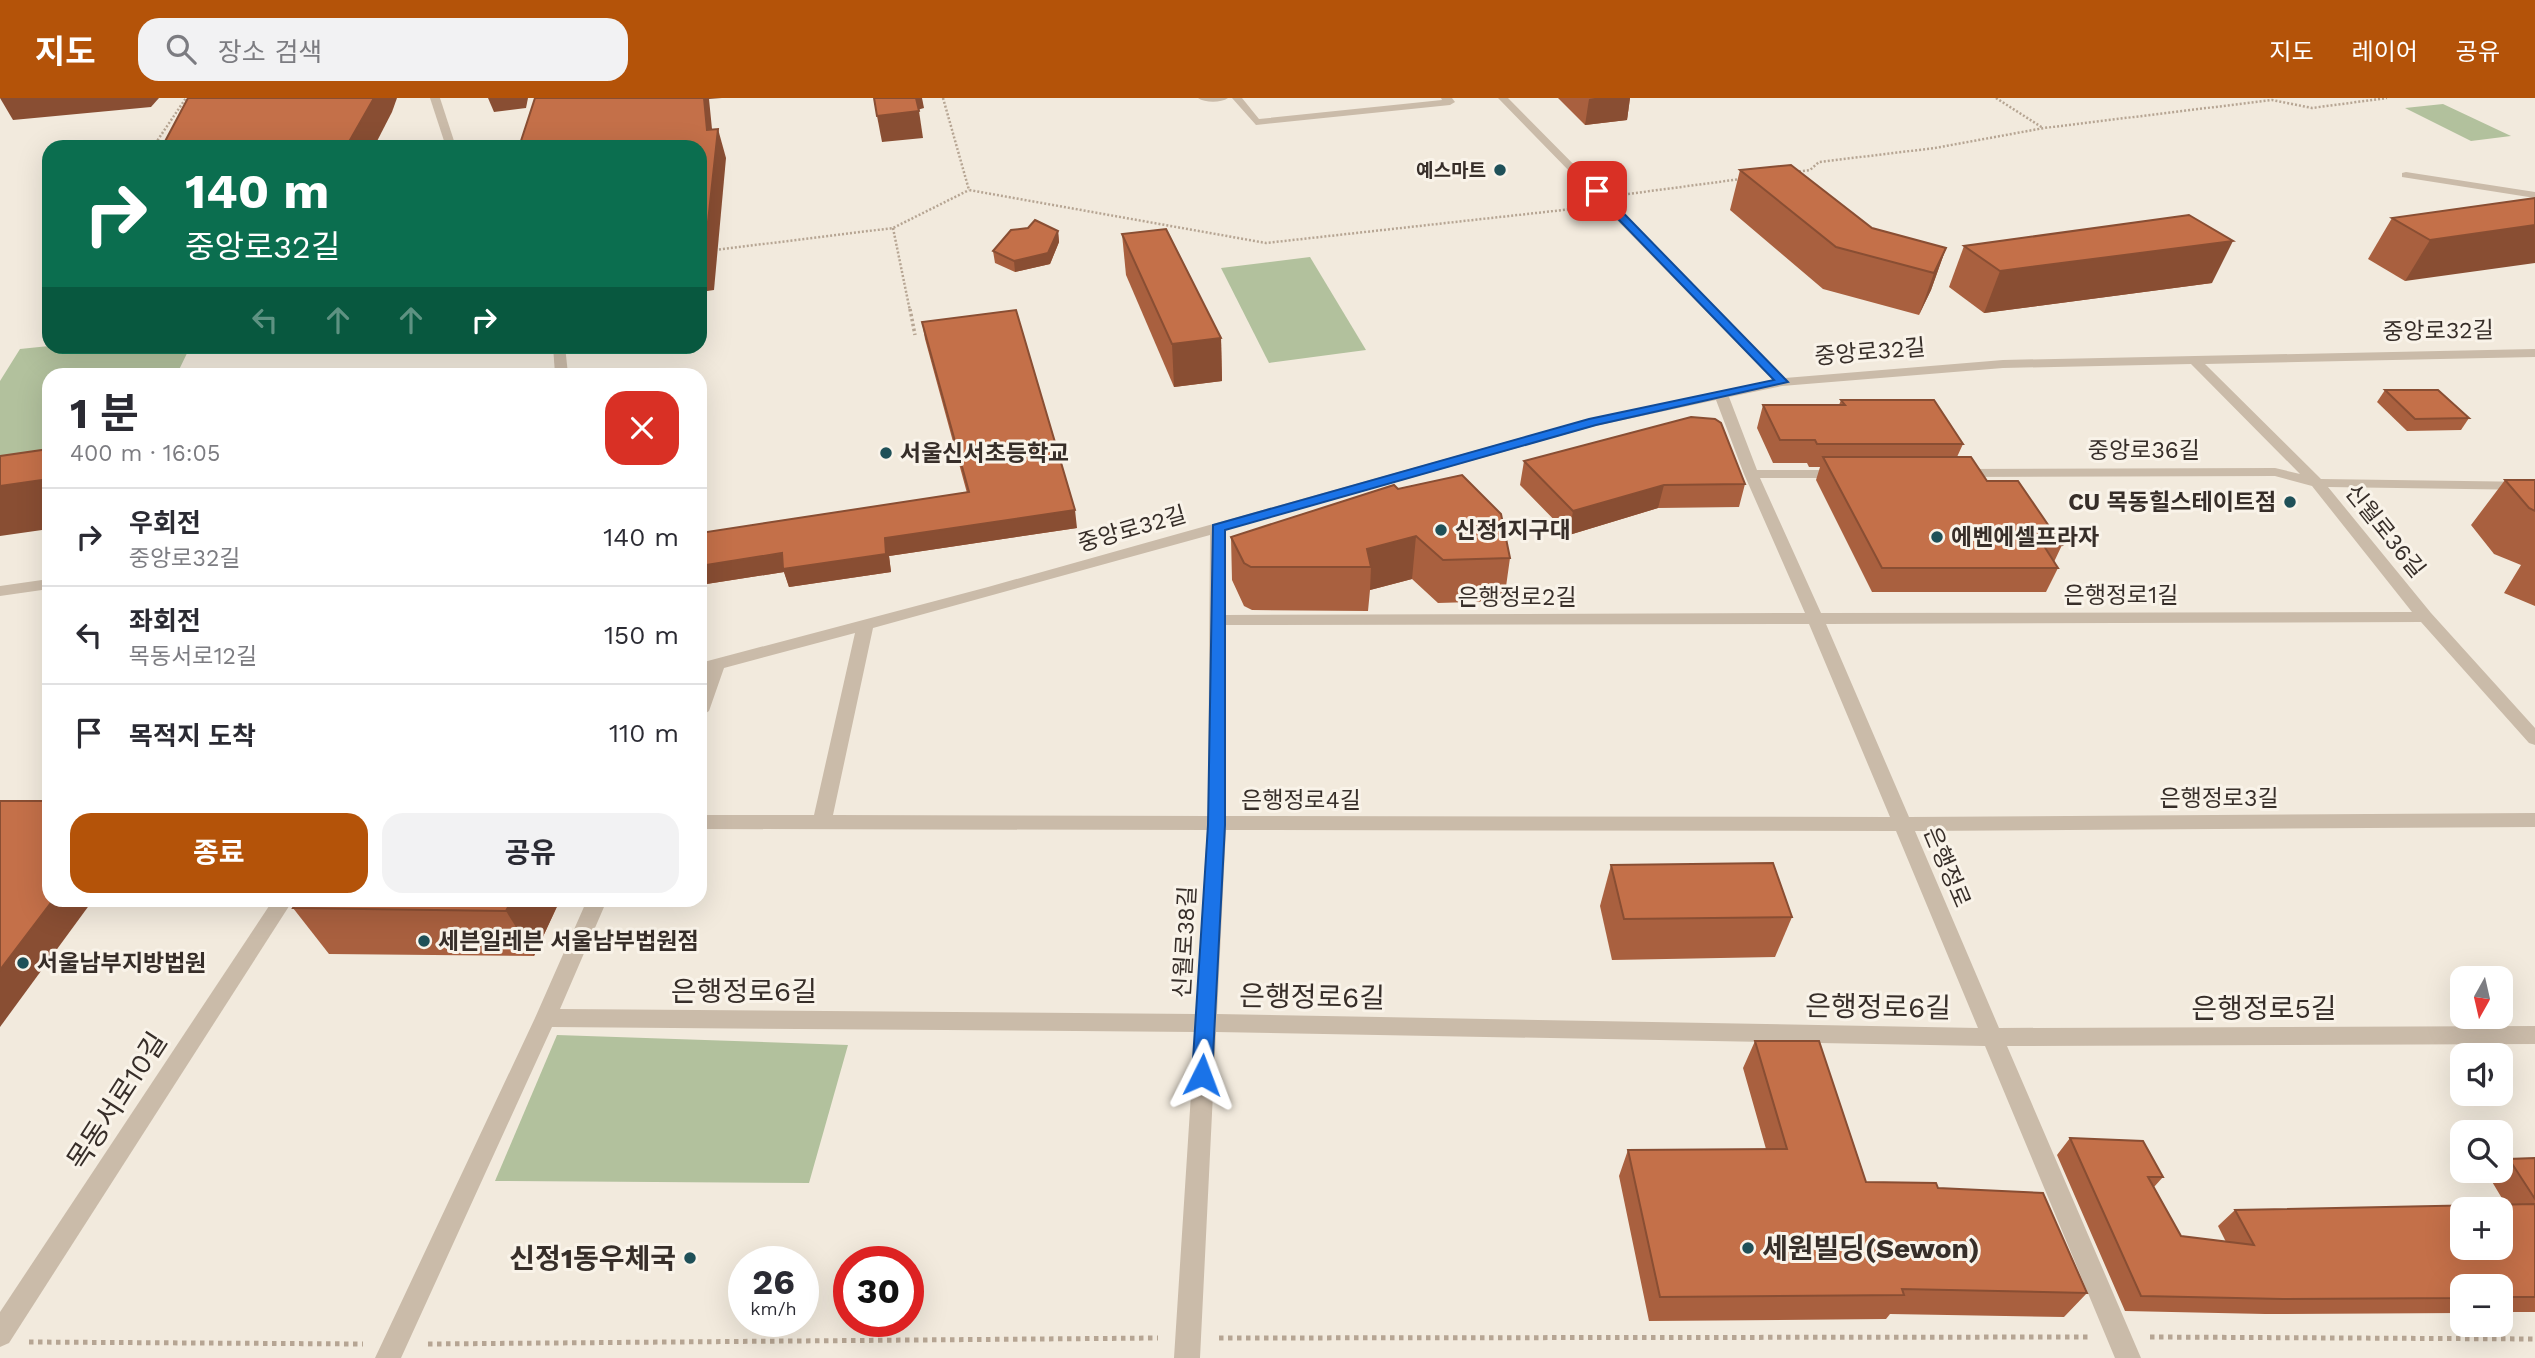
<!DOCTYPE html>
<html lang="ko">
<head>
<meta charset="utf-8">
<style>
	:root { --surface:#fff; --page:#f2f2f3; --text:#2b2b33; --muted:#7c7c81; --line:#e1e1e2; --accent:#b45309 }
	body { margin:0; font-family:"Work Sans","Noto Sans KR",sans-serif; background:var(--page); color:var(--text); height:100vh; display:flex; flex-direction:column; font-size:26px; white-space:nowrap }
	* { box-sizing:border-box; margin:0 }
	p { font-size:23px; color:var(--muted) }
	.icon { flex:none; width:38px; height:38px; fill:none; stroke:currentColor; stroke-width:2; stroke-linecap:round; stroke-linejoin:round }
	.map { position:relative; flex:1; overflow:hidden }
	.panel { position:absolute; left:42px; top:270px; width:665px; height:539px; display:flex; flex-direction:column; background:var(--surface); border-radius:21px; box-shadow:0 7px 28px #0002 }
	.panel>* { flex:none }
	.banner { position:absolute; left:42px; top:42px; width:665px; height:214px; border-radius:21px; box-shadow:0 7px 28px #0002; background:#0b6e4f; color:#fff; overflow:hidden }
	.needle { width:46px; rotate:188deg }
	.tools { position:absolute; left:2450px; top:868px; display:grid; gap:14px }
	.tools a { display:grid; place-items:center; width:63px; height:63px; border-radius:14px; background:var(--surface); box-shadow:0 7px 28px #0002; font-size:35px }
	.speed { position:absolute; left:728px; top:1148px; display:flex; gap:14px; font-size:35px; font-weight:700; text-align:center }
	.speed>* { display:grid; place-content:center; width:91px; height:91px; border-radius:50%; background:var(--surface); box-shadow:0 7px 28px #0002; line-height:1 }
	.speed small { font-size:18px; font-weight:400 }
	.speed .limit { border:10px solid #d22; background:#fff; color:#111 }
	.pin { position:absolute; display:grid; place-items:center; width:60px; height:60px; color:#fff; margin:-30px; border-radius:14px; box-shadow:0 4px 10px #0006 }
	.me { position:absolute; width:77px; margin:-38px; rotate:3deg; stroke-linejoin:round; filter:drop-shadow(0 0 5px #0008) }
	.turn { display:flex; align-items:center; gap:24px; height:147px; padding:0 28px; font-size:32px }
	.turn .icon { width:91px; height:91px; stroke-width:2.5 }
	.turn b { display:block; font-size:49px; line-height:60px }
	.lanes { display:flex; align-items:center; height:66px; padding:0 28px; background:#0003; justify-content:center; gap:35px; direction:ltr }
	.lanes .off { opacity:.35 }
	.round { display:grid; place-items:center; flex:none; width:74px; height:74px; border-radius:21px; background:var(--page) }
	.overview { display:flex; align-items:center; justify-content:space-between; height:119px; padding:0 28px }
	h1 { font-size:42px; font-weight:700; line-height:52px }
	.cta { display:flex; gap:14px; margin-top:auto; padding:14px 28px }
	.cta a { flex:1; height:80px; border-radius:21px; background:var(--accent); color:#fff; font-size:28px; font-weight:700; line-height:80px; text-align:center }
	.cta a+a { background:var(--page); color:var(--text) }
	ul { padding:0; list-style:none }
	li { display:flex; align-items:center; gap:21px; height:98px; padding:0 28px; border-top:2px solid var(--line) }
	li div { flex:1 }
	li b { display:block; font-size:26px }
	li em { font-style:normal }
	header { display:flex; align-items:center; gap:42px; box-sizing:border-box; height:98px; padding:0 35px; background:var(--accent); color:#fff }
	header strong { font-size:33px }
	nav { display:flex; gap:38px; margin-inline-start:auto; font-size:24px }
	.search { width:490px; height:63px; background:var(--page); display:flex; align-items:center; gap:18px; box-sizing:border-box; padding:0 24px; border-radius:21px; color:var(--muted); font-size:26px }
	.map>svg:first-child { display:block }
</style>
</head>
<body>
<header>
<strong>지도</strong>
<div class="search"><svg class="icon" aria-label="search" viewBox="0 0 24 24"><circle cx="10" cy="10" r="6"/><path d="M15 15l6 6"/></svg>장소 검색</div>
<nav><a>지도</a><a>레이어</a><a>공유</a></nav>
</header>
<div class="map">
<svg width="2535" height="1260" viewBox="0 0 2535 1260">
	<rect width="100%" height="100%" fill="#f2eadd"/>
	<g fill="#b2c19d">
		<polygon points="2443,6 2511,38 2471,43 2405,10"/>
		<polygon points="1310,159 1366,252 1269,265 1221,170"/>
		<polygon points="49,248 190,249 177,276 49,276 49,388 0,395 0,283 20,251"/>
		<polygon points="557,937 848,947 809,1085 495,1083"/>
	</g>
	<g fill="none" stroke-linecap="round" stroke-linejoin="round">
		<g stroke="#b6a593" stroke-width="2.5" stroke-dasharray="2 2" stroke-linecap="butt">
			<polyline points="943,0 969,92 1266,145 1581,110"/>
			<polyline points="1996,0 2043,30"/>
			<polyline points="153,49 186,0"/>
			<polyline points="1795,74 1810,72 1819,64 1935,50 2044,30 2272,2 2312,10 2387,0"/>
			<polyline points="1628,96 1741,81"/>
			<polyline points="893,130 910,213"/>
			<polyline points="715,152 893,130 969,92"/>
		</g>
		<polyline stroke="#b6a593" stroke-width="3.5" stroke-dasharray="2.5 2.5" stroke-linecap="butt" points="910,211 915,237"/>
		<g stroke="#b6a593" stroke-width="5" stroke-dasharray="4.5 4.5" stroke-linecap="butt">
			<polyline points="2150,1239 2535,1241"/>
			<polyline points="1219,1240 2089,1239"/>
			<polyline points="29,1244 363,1246"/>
			<polyline points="428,1246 1158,1240"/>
		</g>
		<g fill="#cabba9" fill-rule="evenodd">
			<polygon points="430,0 440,0 456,49 446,49"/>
			<path d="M1198,0H1228C1221,5 1205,5 1198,0Z"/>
			<polygon points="1232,0 1242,0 1259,21 1442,2 1441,0 1452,0 1455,4 1450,7 1256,27"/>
			<path d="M1498,0H1508L1785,280L2003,262L2535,251V259L2205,266L2321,381L2535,384V392L2328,389L2431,515L2535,630V647L2529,645L2421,524L1826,526L1909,719L2535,715V729L1915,733L1999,930L2535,928V946L2007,948L2141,1260H2115L1985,948L1216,934L1200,1260H1174L1195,934L552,929L401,1260H375L535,920L587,802H607L560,911L1196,916L1207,732L700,731V717H814L855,535L724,570L709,613L700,619V590L706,575L700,577V565L988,489L1588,321L1773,282ZM2191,266L2300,376L2275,370L1959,371L1952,375L1959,379L2275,378L2312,388L2412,514L1821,515L1760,380H1840L1847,376L1840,372H1757L1729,299L1782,288L2003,270ZM1716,302L1744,376L1805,515L1226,517V432L1595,328ZM1210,437L1208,718L833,717L873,530ZM1809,526L1890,719L1226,718V527ZM1226,732L1896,733L1978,930L1217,916Z"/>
			<polygon points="2406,74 2535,94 2535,100 2402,79 2402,75"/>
			<polygon points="553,248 565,248 568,276 555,276"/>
			<polygon points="49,481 49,491 0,498 0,488"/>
			<polygon points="273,802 293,802 9,1245 0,1249 0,1214"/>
		</g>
	</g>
	<g fill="#a9603f">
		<polygon points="1558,0 1630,0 1627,22 1585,27"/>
		<polygon points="1740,72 1872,130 1946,150 1931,192 1919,217 1823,191 1730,112"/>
		<polygon points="2535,100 2405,183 2368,161 2392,120"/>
		<polygon points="1058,133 1059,144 1050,166 1015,174 995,165 993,153"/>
		<polygon points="1122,136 1221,240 1222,283 1174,289 1126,177"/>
		<polygon points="1964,148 2212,185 1984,215 1949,189"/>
		<polygon points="922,224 1077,430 889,458 891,474 789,489 784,474 700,487 700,435 967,395 925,241"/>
		<polygon points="2385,292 2469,320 2461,332 2407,333 2377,304"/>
		<polygon points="1841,302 1963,346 1957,359 2062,447 2054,464 2058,470 2046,494 1872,494 1816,382 1820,369 1809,369 1807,365 1773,365 1757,330 1763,307 1839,307"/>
		<polygon points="1524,363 1745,386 1739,409 1658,410 1569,437 1520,387"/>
		<polygon points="2505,382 2535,382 2535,508 2504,495 2521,467 2494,456 2471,427"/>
		<polygon points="1398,391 1510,460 1504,503 1438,505 1412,481 1370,492 1368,513 1252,512 1244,508 1232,482 1231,439"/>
		<polygon points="1611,767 1792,819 1775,859 1612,862 1600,808"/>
		<polygon points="298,802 560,802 534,858 329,856 293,810"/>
		<polygon points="1755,943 1866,1084 1938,1090 2087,1195 2064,1219 1890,1216 1886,1221 1649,1223 1619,1078 1628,1052 1766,1051 1743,970"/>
		<polygon points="2070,1040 2163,1079 2154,1089 2181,1138 2226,1144 2218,1128 2235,1112 2506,1107 2488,1077 2494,1073 2501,1073 2501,1067 2509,1061 2535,1060 2535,1214 2501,1214 2501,1188 2462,1188 2462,1215 2265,1216 2125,1213 2057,1057"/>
	</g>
	<g fill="#894e33">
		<polygon points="0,0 159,0 151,9 13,22"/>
		<polygon points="374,0 397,0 392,14 374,49 346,49"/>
		<polygon points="488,0 528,0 526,10 494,14"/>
		<polygon points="704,0 722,0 709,1 715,61 707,32"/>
		<polygon points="915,0 922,0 924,10 917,12"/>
		<polygon points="1595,0 1630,0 1627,22 1585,27 1589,1"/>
		<polygon points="919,13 923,40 882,44 877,18"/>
		<polygon points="718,31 726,60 714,192 700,194 700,161"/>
		<polygon points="2535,127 2535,165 2405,183 2430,142"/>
		<polygon points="1058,133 1059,144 1050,166 1015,174 1014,163"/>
		<polygon points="2233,143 2212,185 1984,215 2000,173"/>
		<polygon points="1946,150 1931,192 1919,217 1934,175"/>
		<polygon points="1221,240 1222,283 1174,289 1172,246"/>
		<polygon points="49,381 49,431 0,438 0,388"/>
		<polygon points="1664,387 1658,410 1569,437 1573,413"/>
		<polygon points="1075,412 1077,430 889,458 891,474 789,489 784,474 700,487 700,468"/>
		<polygon points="1416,438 1412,481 1370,492 1371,469 1367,451"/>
		<polygon points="53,802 93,802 0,929 0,872"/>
		<polygon points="512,802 560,802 534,858 506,813"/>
	</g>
	<g fill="#c47049" stroke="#894e33" stroke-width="2" fill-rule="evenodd">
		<polygon points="188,0 374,0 346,49 399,44 397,49 162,49"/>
		<polygon points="535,0 704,0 707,32 718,31 704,161 700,161 700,49 519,49"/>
		<polygon points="874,0 916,0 919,13 877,18"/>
		<polygon points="1791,67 1872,130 1946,150 1934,175 1836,149 1740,72"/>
		<polygon points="2535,100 2535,127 2430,142 2392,120"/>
		<polygon points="2189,117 2233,143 2000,173 1964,148"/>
		<polygon points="1035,122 1058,133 1048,155 1014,163 993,153 1011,132 1028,130"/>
		<polygon points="1166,131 1221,240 1172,246 1122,136"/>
		<polygon points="1016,212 1075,412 885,440 886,456 783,471 782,455 700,468 700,435 969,394 922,224"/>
		<polygon points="2385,292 2438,292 2469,320 2415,321"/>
		<polygon points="1841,302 1934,302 1963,346 1817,346 1815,342 1780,342 1763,307 1845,307"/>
		<polygon points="1691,319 1715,321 1721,325 1745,386 1664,387 1573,413 1524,363"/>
		<polygon points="49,351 49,381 0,388 0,358"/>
		<polygon points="1823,359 1971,359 1987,383 2018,383 2062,447 2044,448 2058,470 1882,470"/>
		<polygon points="1462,377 1501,416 1510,460 1443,462 1416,438 1367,451 1371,469 1251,469 1244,465 1231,439 1394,387 1398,391"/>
		<polygon points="2505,382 2535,382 2535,413 2529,410"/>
		<polygon points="0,703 49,703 49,802 53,802 0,872"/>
		<polygon points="1773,765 1792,819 1624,821 1611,767"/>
		<polygon points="298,802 512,802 506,813 293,810"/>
		<polygon points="1755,943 1819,943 1866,1084 1936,1085 1938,1090 2043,1095 2087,1195 1902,1191 1904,1197 1660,1199 1628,1052 1787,1051"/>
		<path d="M2070,1040L2143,1043L2163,1079H2148L2181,1138L2254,1147L2235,1112L2535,1106V1199H2501V1188H2462V1200L2283,1201L2141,1198ZM2462,1111H2501V1150H2462Z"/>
		<polygon points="2535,1060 2535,1101 2509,1061"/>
	</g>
	<polygon fill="#1a73e8" stroke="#114b97" stroke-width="2" points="1593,91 1600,91 1788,284 1596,327 1225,432 1225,727 1212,977 1209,983 1202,986 1195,983 1192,977 1208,727 1213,427 1589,321 1774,282 1593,95"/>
	<g fill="#1f5058" stroke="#f9f3e9" stroke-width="2.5">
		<circle cx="1500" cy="72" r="7"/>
		<circle cx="886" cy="355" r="7"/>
		<circle cx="2290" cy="404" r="7"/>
		<circle cx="1441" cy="432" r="7"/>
		<circle cx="1937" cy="439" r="7"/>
		<circle cx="424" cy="843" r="7"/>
		<circle cx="23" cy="865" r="7"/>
		<circle cx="1748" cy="1150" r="7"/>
		<circle cx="690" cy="1160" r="7"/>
	</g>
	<g text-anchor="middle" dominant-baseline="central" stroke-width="6" stroke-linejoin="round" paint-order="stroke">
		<g font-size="19" font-weight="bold" fill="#372e29" stroke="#f9f3e9" text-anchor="end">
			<text x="1486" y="72">예스마트</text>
		</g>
		<g font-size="23" fill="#372e29" stroke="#f9f3e9">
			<text transform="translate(2438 233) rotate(-1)">중앙로32길</text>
			<text transform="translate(1870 254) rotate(-5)">중앙로32길</text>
			<text x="2144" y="352">중앙로36길</text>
			<text transform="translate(1132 431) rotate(-16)">중앙로32길</text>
			<text transform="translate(2385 433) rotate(51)">신월로36길</text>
			<text x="2121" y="497">은행정로1길</text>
			<text x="1517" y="499">은행정로2길</text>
			<text x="2219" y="700">은행정로3길</text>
			<text x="1301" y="702">은행정로4길</text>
			<text transform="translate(1947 769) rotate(67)">은행정로</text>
			<text transform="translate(1185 844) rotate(-87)">신월로38길</text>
		</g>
		<g font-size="23" font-weight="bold" fill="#372e29" stroke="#f9f3e9" text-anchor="start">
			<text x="900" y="355">서울신서초등학교</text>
			<text x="2276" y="404" text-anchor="end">CU 목동힐스테이트점</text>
			<text x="1455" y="432">신정1지구대</text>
			<text x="1951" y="439">에벤에셀프라자</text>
			<text x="438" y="843">세븐일레븐 서울남부법원점</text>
			<text x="37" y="865">서울남부지방법원</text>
		</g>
		<g font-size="28" fill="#372e29" stroke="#f9f3e9">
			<text x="744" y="893">은행정로6길</text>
			<text transform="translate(1312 899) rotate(1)">은행정로6길</text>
			<text transform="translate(1878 909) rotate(1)">은행정로6길</text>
			<text x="2264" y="910">은행정로5길</text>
			<text transform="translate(117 1003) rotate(-57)">목동서로10길</text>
		</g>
		<g font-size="28" font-weight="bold" fill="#372e29" stroke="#f9f3e9" text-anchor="start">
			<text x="1762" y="1150">세원빌딩(Sewon)</text>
			<text x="676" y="1160" text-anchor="end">신정1동우체국</text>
		</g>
	</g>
</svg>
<div class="tools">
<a><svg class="needle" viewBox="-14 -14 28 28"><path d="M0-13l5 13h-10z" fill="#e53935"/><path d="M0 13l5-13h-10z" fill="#7c7c81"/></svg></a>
<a><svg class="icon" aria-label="sound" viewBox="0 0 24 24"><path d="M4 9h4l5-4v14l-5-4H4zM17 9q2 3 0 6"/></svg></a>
<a><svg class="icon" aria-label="search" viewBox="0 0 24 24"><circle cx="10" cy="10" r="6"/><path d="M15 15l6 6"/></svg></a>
<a>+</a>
<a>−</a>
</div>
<div class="speed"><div>26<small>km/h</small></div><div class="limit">30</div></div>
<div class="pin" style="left:1597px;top:93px;background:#d93025"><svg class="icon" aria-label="arrive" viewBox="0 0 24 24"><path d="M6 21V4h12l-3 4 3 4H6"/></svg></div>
<svg class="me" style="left:1202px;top:977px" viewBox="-20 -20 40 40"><path d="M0-17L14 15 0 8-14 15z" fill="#1a73e8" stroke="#fff" stroke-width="4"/></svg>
<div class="banner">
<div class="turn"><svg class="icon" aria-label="right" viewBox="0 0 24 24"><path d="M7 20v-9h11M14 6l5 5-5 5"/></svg><div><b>140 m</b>중앙로32길</div></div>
<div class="lanes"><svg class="icon off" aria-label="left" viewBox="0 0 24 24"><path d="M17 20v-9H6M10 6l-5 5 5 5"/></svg><svg class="icon off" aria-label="ahead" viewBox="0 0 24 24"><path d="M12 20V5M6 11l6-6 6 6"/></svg><svg class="icon off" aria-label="ahead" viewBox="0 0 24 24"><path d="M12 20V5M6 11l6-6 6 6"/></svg><svg class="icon" aria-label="right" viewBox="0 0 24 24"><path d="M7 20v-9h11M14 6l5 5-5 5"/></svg></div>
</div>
<section class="panel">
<div class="overview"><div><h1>1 분</h1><p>400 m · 16:05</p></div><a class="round" style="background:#d93025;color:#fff"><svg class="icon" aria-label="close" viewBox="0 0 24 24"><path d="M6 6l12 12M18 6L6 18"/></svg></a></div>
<ul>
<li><svg class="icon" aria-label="right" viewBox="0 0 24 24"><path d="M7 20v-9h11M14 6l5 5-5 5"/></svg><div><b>우회전</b><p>중앙로32길</p></div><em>140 m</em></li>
<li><svg class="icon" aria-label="left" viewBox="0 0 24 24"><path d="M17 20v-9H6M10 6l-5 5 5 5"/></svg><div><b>좌회전</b><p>목동서로12길</p></div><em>150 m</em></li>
<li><svg class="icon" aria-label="arrive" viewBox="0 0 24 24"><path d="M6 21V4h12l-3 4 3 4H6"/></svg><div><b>목적지 도착</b></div><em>110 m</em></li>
</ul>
<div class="cta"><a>종료</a><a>공유</a></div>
</section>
</div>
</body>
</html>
